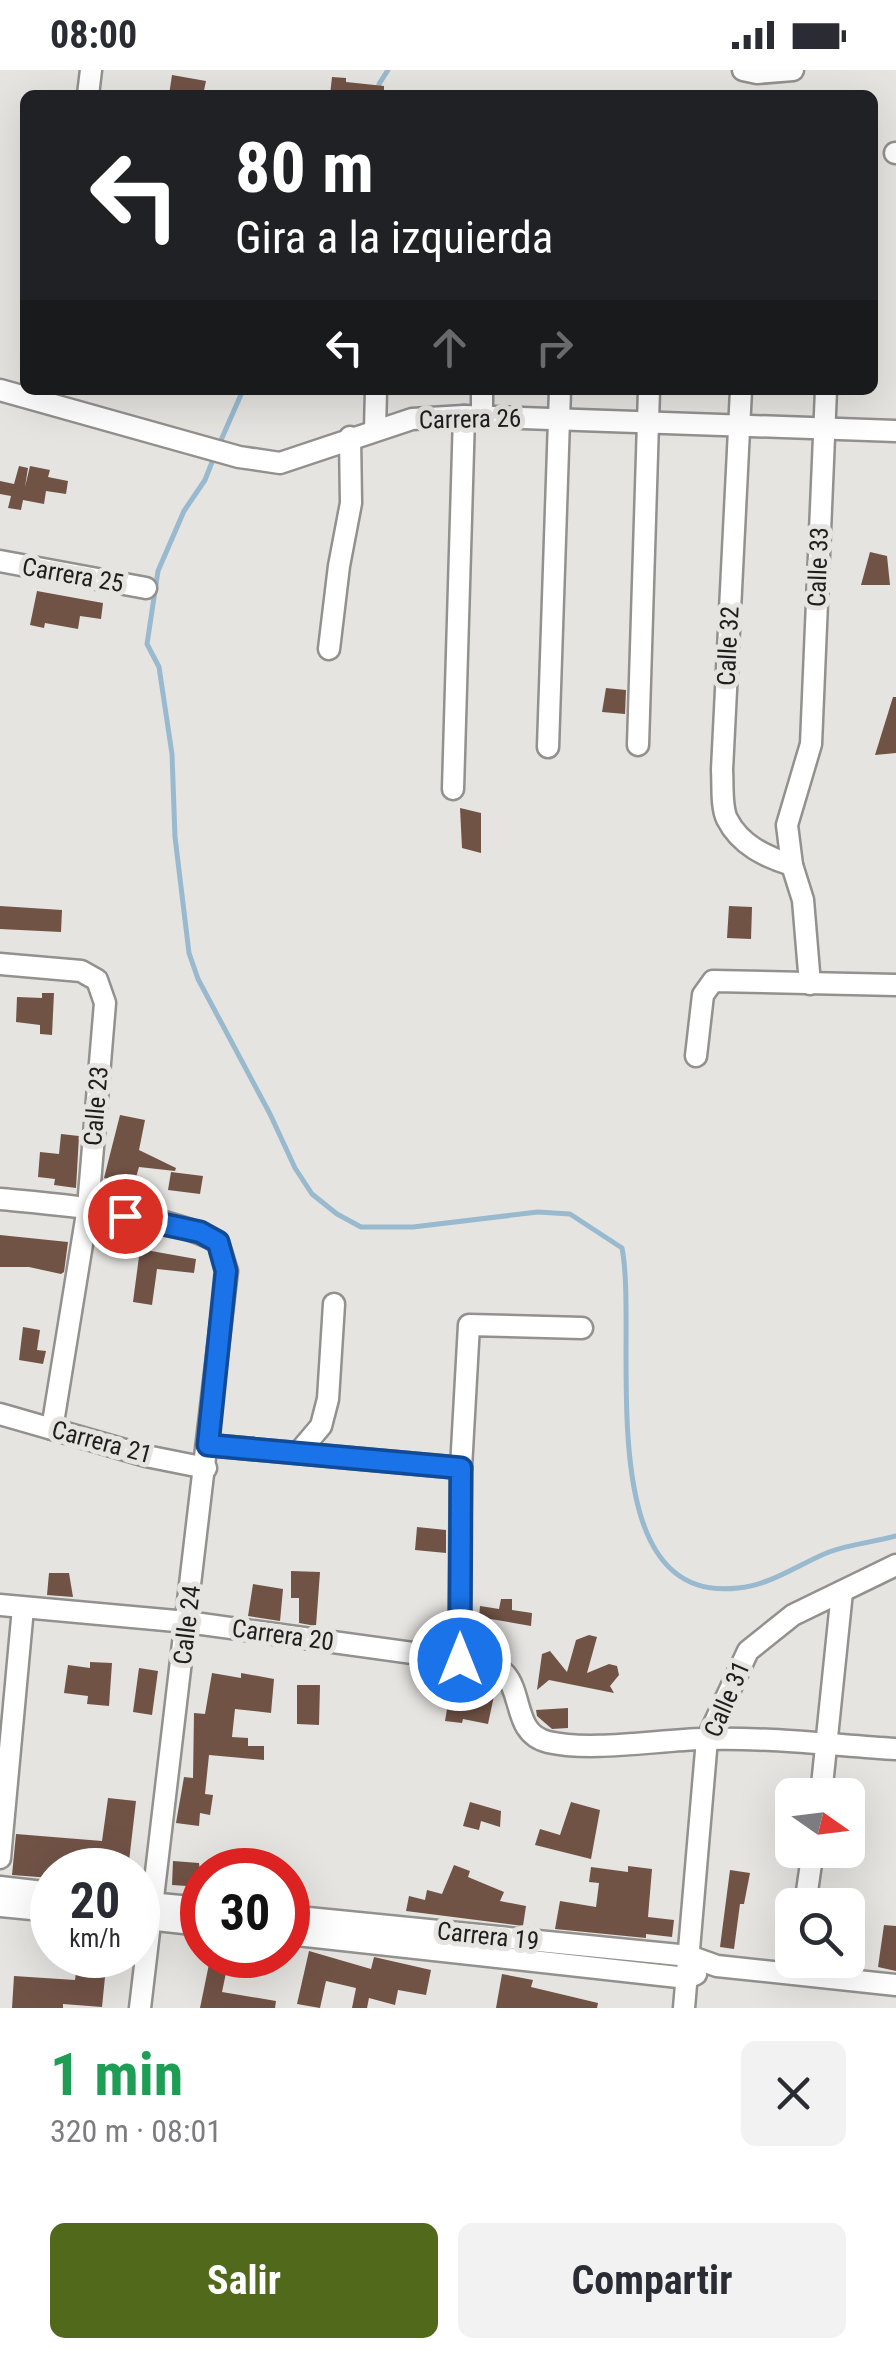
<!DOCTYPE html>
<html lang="es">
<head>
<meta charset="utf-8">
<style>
	:root { --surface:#fff; --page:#f2f2f3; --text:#2b2b33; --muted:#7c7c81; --accent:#50691a }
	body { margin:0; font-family:"Roboto Condensed",sans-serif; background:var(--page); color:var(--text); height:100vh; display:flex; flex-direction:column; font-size:38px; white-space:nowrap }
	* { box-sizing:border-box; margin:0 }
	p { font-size:32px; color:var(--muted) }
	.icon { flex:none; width:55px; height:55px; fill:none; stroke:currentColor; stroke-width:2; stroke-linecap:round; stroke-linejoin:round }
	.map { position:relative; height:1938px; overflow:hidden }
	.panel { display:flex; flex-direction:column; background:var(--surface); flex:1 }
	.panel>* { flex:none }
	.banner { position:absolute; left:20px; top:20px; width:858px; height:305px; border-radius:15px; box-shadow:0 10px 40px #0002; background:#202124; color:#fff; overflow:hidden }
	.needle { width:65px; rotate:104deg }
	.buttons { position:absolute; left:775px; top:1708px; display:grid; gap:20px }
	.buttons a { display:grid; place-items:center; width:90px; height:90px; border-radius:15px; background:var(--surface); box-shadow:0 10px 40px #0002; font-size:50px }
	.speed { position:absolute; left:30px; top:1778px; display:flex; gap:20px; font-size:50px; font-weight:700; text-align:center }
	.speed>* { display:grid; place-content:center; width:130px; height:130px; border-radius:50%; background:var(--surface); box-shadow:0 10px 40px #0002; line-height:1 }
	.speed small { font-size:25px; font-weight:400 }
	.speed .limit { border:15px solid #d22; background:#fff; color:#111 }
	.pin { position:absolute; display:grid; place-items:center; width:85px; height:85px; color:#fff; margin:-42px; border:5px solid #fff; border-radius:50%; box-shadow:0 2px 10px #0007 }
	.me { position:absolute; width:110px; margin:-55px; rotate:0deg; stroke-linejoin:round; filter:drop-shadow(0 0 8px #0008) }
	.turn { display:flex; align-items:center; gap:35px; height:210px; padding:0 50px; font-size:45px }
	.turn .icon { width:130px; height:130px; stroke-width:2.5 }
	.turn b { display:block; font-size:70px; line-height:85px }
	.lanes { display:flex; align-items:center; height:95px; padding:0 50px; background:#0003; justify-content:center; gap:50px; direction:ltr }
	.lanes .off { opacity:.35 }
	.round { display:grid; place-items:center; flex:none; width:105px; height:105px; border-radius:15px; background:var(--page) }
	.overview { display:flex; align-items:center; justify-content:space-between; height:170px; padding:0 50px }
	h1 { font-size:60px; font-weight:700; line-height:75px; color:#1e9e55 }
	.primary-button { display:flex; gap:20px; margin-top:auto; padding:20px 50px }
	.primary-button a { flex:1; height:115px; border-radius:15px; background:var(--accent); color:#fff; font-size:40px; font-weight:700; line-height:115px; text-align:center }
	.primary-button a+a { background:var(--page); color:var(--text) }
	.status { display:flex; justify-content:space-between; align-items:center; height:70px; padding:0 50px; background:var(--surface); direction:ltr }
	.status svg { height:28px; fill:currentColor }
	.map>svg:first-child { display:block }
</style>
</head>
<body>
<div class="status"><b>08:00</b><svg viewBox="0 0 49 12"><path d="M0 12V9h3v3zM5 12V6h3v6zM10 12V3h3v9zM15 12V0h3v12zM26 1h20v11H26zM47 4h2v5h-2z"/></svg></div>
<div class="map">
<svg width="896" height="1938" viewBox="0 0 896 1938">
	<rect width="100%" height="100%" fill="#e5e4e1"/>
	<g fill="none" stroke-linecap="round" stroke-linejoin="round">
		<g stroke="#99b9ce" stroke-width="5">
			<polyline points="379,25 379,14 388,0"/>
			<polyline points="218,377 243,320"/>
			<path d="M214,387L205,410L184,441L158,501L147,574L159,597L172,684L175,767L189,883L198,909L270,1044L295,1098L312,1124L337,1144L361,1157H413L538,1142L570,1144L622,1178C639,1265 587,1536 738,1518C771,1515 799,1494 829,1482C850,1474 875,1472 896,1466"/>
		</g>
	</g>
	<g fill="#715346">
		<polygon points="172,5 206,11 203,25 169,25"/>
		<polygon points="332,7 346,8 346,12 384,16 384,25 330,25"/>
		<polygon points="19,396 28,398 25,417 30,396 50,400 48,407 68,411 66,424 46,421 44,434 23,430 21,440 8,438 11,426 0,424 0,411 14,414"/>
		<polygon points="870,482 887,486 890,515 861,515"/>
		<polygon points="37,521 103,533 101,549 80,546 78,559 45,553 44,558 30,555"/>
		<polygon points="606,618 626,620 625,644 602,642"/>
		<polygon points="893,627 896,627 896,683 875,685"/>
		<polygon points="460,738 481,743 481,783 462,778"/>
		<polygon points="0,836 62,840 61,862 0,859"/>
		<polygon points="729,836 752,837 751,869 727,868"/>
		<polygon points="42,923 54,923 52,965 40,964 40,955 16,952 17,927 42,928"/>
		<polygon points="120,1045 145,1050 139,1080 176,1098 175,1101 139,1097 134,1114 104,1108"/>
		<polygon points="61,1064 79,1066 76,1118 54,1115 55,1109 38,1107 40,1082 59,1084"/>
		<polygon points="171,1102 203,1106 200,1124 168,1120"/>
		<polygon points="0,1165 68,1172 64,1202 61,1204 29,1197 0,1197"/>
		<polygon points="140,1179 196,1189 194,1203 157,1199 152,1235 133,1232"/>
		<polygon points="23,1257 40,1260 37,1280 46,1281 43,1294 19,1290"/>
		<polygon points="417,1457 446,1460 446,1483 415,1480"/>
		<polygon points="291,1501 320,1502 316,1556 299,1553 299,1528 291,1528"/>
		<polygon points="49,1503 69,1503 73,1527 47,1525"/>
		<polygon points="253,1514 283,1519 280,1551 248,1546"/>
		<polygon points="501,1529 512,1529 512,1540 532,1543 531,1556 479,1547 480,1536 499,1539"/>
		<polygon points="589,1565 597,1567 587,1603 609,1594 617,1596 619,1605 610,1616 614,1623 549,1610 537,1620 542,1584 550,1581 567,1602 576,1570"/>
		<polygon points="90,1592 112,1593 109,1636 87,1634 88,1626 64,1623 68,1595 90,1598"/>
		<polygon points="139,1598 158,1601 152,1645 133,1642"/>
		<polygon points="212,1603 241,1608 241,1603 274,1609 271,1643 235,1639 232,1667 248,1668 248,1676 264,1676 264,1690 209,1685 205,1724 213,1725 210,1745 200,1743 199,1756 176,1753 184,1707 193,1708 194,1643 205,1644"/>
		<polygon points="297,1615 320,1615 319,1655 297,1654"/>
		<polygon points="451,1615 495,1621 488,1654 463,1649 462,1653 445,1651"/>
		<polygon points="568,1638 568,1658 552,1659 537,1646 536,1640"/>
		<polygon points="108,1728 136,1731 128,1800 52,1800 52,1808 12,1805 16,1764 102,1771"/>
		<polygon points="470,1732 501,1741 500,1757 481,1751 479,1760 463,1756"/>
		<polygon points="571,1732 600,1740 591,1789 535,1775 540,1759 560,1765"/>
		<polygon points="173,1791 199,1793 202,1817 172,1815"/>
		<polygon points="454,1795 470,1801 468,1807 504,1822 500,1831 526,1836 523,1856 406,1841 409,1826 425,1830 427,1820 442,1824"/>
		<polygon points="628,1796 652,1799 648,1847 674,1850 672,1867 646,1864 646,1868 555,1859 560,1831 596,1837 599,1813 589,1812 591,1797 628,1802"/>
		<polygon points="730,1800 750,1803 744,1834 740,1834 734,1879 720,1877"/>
		<polygon points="884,1855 896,1856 896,1901 878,1897"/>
		<polygon points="309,1881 371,1899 374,1887 431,1900 426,1925 398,1920 395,1935 369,1928 367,1938 352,1938 356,1918 326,1911 320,1938 297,1934"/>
		<polygon points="73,1885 119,1885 117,1899 106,1897 102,1937 63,1934 63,1938 12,1938 14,1906 75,1910 77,1894 72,1893"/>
		<polygon points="209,1894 227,1898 222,1922 276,1931 275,1938 200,1938"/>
		<polygon points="502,1904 533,1910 531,1917 598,1933 597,1938 496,1938"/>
	</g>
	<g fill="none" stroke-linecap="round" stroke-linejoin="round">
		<g stroke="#92918e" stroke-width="25">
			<g id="minor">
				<polyline points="743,0 757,3 793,0"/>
				<polyline points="88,25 91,0"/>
				<polyline points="895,83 896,83"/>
				<polyline points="0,320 239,387 280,393 412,349 464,346 896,361"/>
				<polyline points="482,320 482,346"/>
				<path d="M741,320L722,700C723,714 721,737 727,749C740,775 766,787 792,795"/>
				<polyline points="375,360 376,320"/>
				<polyline points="0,491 146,518"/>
				<polyline points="329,579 339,496 351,433 350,367"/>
				<polyline points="638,675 649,320"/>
				<polyline points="548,677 560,320"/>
				<polyline points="453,719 464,346"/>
				<polyline points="0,894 81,901 97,910 105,933 88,1137 52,1359"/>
				<polyline points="810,914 803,830 792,795 787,755 811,674 826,320"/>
				<polyline points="696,986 703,925 713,911 896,915"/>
				<path d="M0,1129C63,1135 163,1142 218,1172L227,1201L140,1938"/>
				<polyline points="0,1344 146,1386 206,1398"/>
				<polyline points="208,1375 461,1398"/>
				<polyline points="299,1382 321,1356 328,1329 334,1234"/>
				<path d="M0,1535L187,1552L485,1593C491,1596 500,1599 505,1604C523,1625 514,1664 548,1672C591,1682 658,1670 703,1669C767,1667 832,1675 896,1679"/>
				<polyline points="459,1590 461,1398 469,1255 582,1258"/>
				<polyline points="821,1725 842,1522"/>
				<polyline points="0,1788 23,1538"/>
				<polyline points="0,1817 52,1823"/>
				<polyline points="138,1832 202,1838"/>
				<polyline points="805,1835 813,1780"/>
				<polyline points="0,1836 52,1841"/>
				<polyline points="288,1846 689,1886 717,1896 896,1915"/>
				<polyline points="138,1848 202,1855"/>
				<polyline points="288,1864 687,1908 696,1904"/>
				<polyline points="684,1938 707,1669 748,1581 793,1545 896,1495"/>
			</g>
		</g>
		<use href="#minor" stroke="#fff" stroke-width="20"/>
	</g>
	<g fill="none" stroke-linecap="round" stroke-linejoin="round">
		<g stroke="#114b97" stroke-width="25">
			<polyline id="route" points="125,1146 200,1162 218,1172 226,1201 208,1375 461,1398 460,1590"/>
		</g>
		<use href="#route" stroke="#1a73e8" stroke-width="18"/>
	</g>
	<g text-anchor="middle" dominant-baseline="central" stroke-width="10" stroke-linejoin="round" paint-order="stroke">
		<g font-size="25" fill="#1e1e1d" stroke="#e5e4e1">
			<text transform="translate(470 349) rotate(-1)">Carrera 26</text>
			<text transform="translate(818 497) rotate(-88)">Calle 33</text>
			<text transform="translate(73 505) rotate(10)">Carrera 25</text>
			<text transform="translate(728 576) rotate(-87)">Calle 32</text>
			<text transform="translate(96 1036) rotate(-85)">Calle 23</text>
			<text transform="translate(102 1372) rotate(15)">Carrera 21</text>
			<text transform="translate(187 1555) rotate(-83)">Calle 24</text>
			<text transform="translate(283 1565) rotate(8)">Carrera 20</text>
			<text transform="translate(727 1629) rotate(-67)">Calle 31</text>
			<text transform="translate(488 1866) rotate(6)">Carrera 19</text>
		</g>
	</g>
</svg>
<div class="buttons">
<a><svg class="needle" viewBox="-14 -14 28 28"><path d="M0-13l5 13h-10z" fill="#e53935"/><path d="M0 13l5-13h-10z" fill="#7c7c81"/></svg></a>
<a><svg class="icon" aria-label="search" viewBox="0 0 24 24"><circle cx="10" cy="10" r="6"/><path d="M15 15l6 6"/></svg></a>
</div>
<div class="speed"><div>20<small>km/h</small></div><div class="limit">30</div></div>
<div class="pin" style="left:125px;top:1146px;background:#d93025"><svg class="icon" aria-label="arrive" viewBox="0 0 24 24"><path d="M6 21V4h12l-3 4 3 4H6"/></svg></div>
<svg class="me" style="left:460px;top:1590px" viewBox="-20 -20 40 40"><circle r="17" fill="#1a73e8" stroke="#fff" stroke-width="3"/><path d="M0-11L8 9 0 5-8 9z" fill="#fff"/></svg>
<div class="banner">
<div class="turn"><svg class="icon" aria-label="left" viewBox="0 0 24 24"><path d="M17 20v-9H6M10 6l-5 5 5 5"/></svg><div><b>80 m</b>Gira a la izquierda</div></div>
<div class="lanes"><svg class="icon" aria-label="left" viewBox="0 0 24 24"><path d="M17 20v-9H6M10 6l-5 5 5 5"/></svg><svg class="icon off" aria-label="ahead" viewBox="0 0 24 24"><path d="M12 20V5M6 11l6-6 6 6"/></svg><svg class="icon off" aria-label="right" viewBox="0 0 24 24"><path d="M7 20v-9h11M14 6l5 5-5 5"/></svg></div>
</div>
</div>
<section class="panel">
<div class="overview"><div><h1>1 min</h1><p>320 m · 08:01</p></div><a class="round"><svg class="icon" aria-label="close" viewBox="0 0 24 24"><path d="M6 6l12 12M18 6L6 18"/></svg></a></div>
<div class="primary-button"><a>Salir</a><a>Compartir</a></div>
</section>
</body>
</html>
